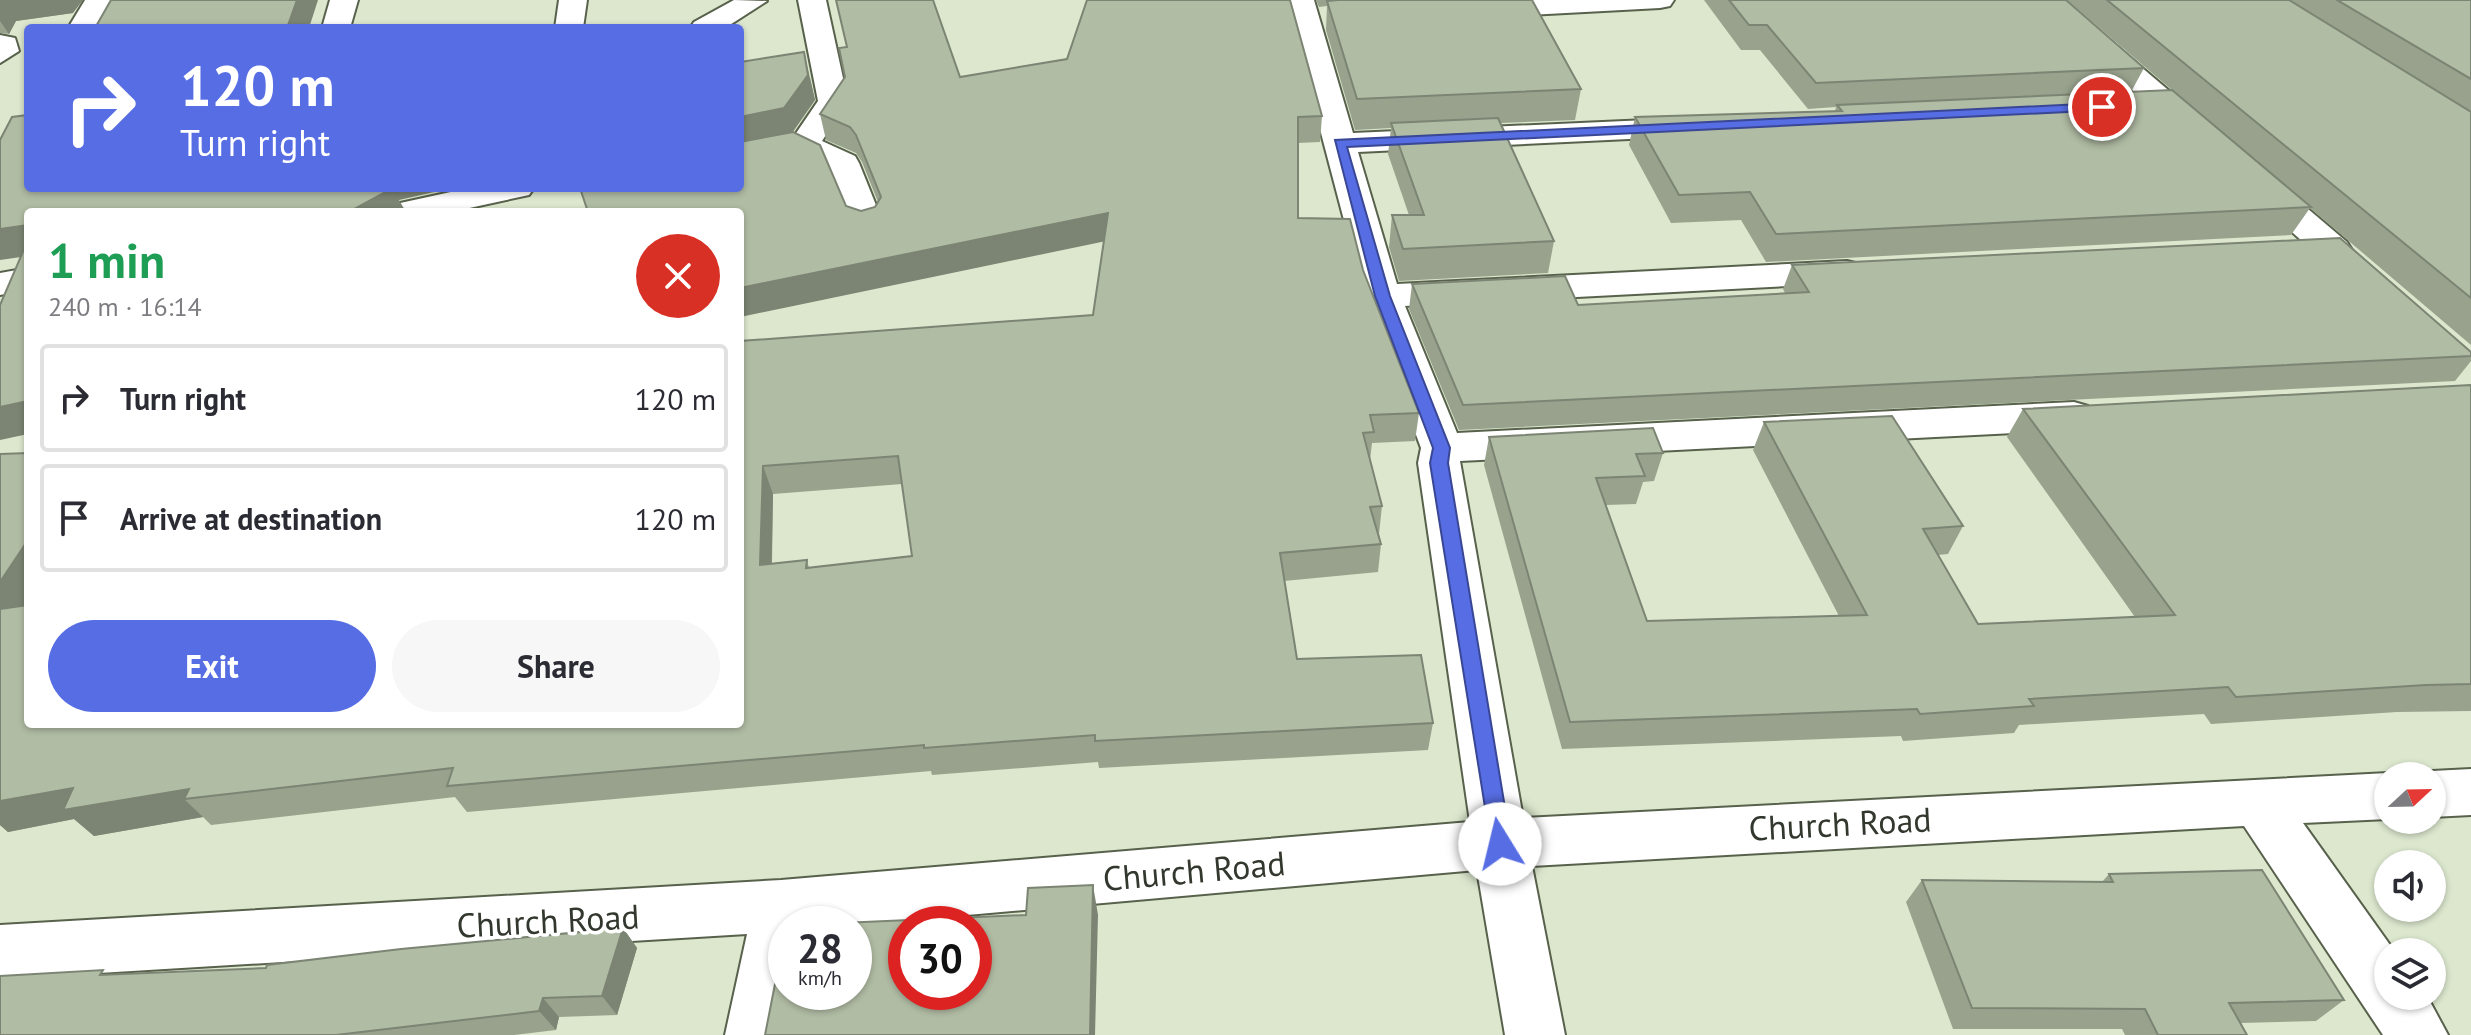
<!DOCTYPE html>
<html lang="en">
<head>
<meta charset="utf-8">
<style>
	:root { --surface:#fff; --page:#f7f7f7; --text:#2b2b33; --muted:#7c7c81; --line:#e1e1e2; --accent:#576de3 }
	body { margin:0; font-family:"PT Sans",sans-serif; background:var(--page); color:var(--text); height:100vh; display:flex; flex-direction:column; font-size:30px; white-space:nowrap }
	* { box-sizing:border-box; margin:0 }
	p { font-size:26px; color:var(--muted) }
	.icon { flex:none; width:44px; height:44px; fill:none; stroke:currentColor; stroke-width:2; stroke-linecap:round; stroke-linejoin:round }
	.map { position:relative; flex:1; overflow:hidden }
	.drawer { position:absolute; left:24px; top:208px; width:720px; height:520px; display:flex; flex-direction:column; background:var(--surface); border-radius:8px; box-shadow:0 2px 6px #0004 }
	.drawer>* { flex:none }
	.banner { position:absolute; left:24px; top:24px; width:720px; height:168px; border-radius:8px; box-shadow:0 2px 6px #0004; background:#576de3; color:#fff; overflow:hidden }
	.needle { width:52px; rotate:68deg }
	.controls { position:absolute; left:2374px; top:762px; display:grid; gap:16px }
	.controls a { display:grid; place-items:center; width:72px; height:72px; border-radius:50%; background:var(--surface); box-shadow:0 2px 6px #0004; font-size:40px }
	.speed { position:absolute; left:768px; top:906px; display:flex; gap:16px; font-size:40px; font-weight:700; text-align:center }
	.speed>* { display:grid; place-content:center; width:104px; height:104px; border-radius:50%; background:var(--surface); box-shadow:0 2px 6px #0004; line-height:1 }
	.speed small { font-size:20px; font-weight:400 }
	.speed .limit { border:12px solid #d22; background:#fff; color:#111 }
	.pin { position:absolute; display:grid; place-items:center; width:68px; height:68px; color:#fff; margin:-34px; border:4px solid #fff; border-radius:50%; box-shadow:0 2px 8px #0007 }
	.me { position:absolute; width:88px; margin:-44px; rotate:351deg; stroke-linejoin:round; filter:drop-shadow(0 0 6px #0008) }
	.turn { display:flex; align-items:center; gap:28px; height:168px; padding:0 24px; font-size:36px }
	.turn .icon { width:104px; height:104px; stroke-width:2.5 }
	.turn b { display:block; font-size:56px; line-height:68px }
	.round { display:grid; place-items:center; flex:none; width:84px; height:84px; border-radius:42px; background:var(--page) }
	.summary { display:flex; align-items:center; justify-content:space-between; height:136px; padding:0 24px }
	h1 { font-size:48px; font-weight:700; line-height:60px; color:#1e9e55 }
	.primary-button { display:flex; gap:16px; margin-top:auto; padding:16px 24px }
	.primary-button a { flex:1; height:92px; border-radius:48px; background:var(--accent); color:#fff; font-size:32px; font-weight:700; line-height:92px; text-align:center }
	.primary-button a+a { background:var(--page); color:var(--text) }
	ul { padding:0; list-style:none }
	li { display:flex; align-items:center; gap:24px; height:108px; margin:0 16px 12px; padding:0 8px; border:4px solid var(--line); border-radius:8px }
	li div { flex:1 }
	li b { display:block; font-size:30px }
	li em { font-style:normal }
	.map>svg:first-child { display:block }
</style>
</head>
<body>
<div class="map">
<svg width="2471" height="1035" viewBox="0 0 2471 1035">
	<rect width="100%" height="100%" fill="#dce7ce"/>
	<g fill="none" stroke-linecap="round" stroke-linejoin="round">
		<g stroke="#57614b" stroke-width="4">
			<polygon id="lane" points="0,35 15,38 19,51 0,63"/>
		</g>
		<g stroke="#57614b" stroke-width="4">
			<g id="street">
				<polygon points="85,0 113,0 96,28 68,28"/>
				<polygon points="330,0 358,0 350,28 322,28"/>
				<polygon points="559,0 587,0 583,28 555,28"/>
				<polygon points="734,0 767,1 725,28 690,28 694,22"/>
				<polygon points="798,0 826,0 848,101 822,141 855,156 859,163 884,225 879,232 867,235 855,232 829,169 793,152 788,145 818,101"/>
				<polygon points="1286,0 1314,0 1353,133 1692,118 1703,120 1708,127 1703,134 1692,136 1358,152 1397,284 1847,261 1860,264 1865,272 1860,280 1847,283 1405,306 1457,433 2074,402 2088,406 2094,416 2088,426 2074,430 1460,461 1523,818 2388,773 2396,776 2388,776 2388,819 2303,823 2395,952 2388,952 2388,996 2427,996 2448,1035 2383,1035 2244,826 1532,866 1565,1035 1505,1035 1477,870 854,925 786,924 786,992 793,992 785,1035 725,1035 747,934 0,979 0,925 781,880 1470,822 1418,463 1421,448 1364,296"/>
				<polygon points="1506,0 1674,0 1670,6 1660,8 1475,18 1465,16 1461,10 1465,4"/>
				<polygon points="2031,0 2062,0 2206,122 2211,129 2206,136 2184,136"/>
				<polygon points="2256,172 2268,175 2347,242 2352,250 2347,258 2334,261 2321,258 2244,189 2239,182 2244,175"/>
				<polygon points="469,188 534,188 529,195 451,212 386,212 391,205"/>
				<polygon points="28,268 28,290 0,295 0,273"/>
				<polygon points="2471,769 2471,815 2432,817 2432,776 2419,776 2432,771"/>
			</g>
		</g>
		<use href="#lane" fill="#fff" fill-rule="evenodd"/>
		<use href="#street" fill="#fff" fill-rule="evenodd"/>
	</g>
	<g fill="#98a28d" fill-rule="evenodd">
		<polygon points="0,0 73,13 16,21 9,34 0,33"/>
		<polygon points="1316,0 1532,0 1581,89 1575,120 1500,123 1554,241 1548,273 1399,281 1389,247 1392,215 1409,215 1388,154 1391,128 1355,130 1326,30 1327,6 1319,7"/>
		<polygon points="1704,0 2066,0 2144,68 2131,92 2186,102 2067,0 2471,0 2471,345 2310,208 2291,235 1766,262 1741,220 1671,223 1629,145 1635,117 1835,111 1836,107 1808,109 1760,50 1741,50"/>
		<path d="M960,77L1322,116L1320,142L1298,143V218L1363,270L1419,413L1415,441L1372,443L1370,460L1382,506L1379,534L1381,544L1378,572L1284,581L1297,659L1433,723L1428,750L1099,768L1098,762L932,775L931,771L467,812L455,797L211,825L203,817L94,836L74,819L8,832L0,825V454L28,724H740V341L1093,315L1104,241L740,212L810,78L815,100L793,132L846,206L861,211L875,207L878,202L862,162L856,153L826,140L820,114ZM902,484L912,556L809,568L807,560L772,564L773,494Z"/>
		<polygon points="1792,265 2471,352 2471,361 2455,381 1459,430 1409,309 1412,284 1578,305 1785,293 1783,289"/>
		<polygon points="2471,385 2471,711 2397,712 2211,724 2204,714 2019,725 2014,733 1903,741 1901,736 1562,749 1484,465 1489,437 1663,453 1654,481 1643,482 1636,504 1606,505 1647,621 1839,616 1753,450 1764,422 1963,526 1948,554 1938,555 1978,624 2135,617 2007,437 2023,409"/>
		<polygon points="2109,874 2344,1000 2316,1021 2240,1023 2247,1035 2125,1035 2122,1029 1953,1029 1906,902 1922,880 2102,882"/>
		<polygon points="623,928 637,948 617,1015 559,1017 556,1030 514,1035 0,1035 109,975 266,968"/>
	</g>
	<g fill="#7c8473">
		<polygon points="0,0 83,0 73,13 16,21 9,34 0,21"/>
		<polygon points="297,0 318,0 309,28 287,28"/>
		<polygon points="804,52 815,100 791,134 740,145 740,117"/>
		<polygon points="370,188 452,188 399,200 406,212 349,212"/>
		<polygon points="1108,213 1111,240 740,317 740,288"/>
		<polygon points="28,225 28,256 0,260 0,229"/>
		<polygon points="28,401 28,434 0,440 0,407"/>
		<polygon points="763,466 773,494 771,593 760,565"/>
		<polygon points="28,540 28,609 0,632 0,582"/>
		<polygon points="73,788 189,789 184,799 203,817 94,836 74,819 8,832 0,825 0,801"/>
		<polygon points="1093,885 1098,915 1095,1035 1090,1035"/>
		<polygon points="623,928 637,948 617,1015 602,996"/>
		<polygon points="543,998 559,1017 556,1030 539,1011"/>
	</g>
	<g fill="#b1bca4" stroke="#7c8473" stroke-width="2" fill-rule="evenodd">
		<polygon points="111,0 297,0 287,28 95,28"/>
		<path d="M836,0H933L960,77L1067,59L1087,0H1290L1322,116L1298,117V218L1350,219L1363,270L1419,413L1370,415L1374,432L1363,433L1382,506L1370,507L1381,544L1280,553L1297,659L1421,655L1433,723L1095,741V735L924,748V745L447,786L453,768L184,799L189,789L63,810L73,788L0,801V609L28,605V724H740V341L1093,315L1108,213L740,288V212H588L580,188H740V142L793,132L820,145L846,206L861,211L875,207L881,197L856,135L850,127L820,114L845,77L839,48L847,47ZM898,456L912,556L806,568L807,560L760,565L763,466Z"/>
		<polygon points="1338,0 1532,0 1581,89 1357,99 1327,1"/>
		<polygon points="1729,0 2066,0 2144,68 1816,83 1767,25 1749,25"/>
		<polygon points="2107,0 2289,0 2471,112 2471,298"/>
		<polygon points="2337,0 2471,0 2471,79"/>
		<polygon points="804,52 808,75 784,108 740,117 740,62"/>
		<polygon points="2172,90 2311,207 1776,234 1750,192 1679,195 1635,117 1842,111 1837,105"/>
		<polygon points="28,115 28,188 393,188 349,212 28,212 28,225 0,229 0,140 12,117"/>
		<polygon points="1498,118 1554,241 1403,249 1392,215 1424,215 1391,123"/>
		<polygon points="2340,238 2471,352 2471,356 1463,405 1412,284 1565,276 1578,305 1809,292 1792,265"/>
		<polygon points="28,240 28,401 0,407 0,305"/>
		<polygon points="2471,385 2471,684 2426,685 2236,697 2228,687 2029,699 2034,706 1920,714 1917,709 1570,722 1489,437 1653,428 1663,453 1636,454 1645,476 1596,478 1647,621 1867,615 1764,422 1892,416 1963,526 1923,529 1978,624 2175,615 2023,409"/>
		<polygon points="28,453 28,540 0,582 0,454"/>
		<polygon points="2262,870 2344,1000 2229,1003 2247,1035 2158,1035 2145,1009 1972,1008 1922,880 2113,882 2109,874"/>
		<path d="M1093,885L1090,1035H765L786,928V992H854V924H818L1026,915L1028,888ZM906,924H974V992H906Z"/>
		<polygon points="623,928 602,996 543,998 539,1011 336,1035 0,1035 0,976 103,970 100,975 266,968 267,965 401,949"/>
	</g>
	<polygon fill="#576de3" stroke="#394794" stroke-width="2" points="2102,103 2107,104 2107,110 1347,147 1390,296 1450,448 1448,463 1511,844 1508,851 1500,854 1492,851 1430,463 1433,448 1375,296 1335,140"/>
	<g text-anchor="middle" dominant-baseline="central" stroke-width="7" stroke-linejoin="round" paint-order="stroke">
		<g font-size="34" fill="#33382e" stroke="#fff">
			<text transform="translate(1840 823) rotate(-3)">Church Road</text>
			<text transform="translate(1194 870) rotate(-5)">Church Road</text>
			<text transform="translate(548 920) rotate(-3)">Church Road</text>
		</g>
	</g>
</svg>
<div class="controls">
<a><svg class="needle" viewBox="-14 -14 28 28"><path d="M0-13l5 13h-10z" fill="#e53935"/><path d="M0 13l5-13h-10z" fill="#7c7c81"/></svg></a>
<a><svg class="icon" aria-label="sound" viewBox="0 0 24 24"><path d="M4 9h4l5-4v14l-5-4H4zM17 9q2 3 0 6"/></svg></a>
<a><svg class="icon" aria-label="layers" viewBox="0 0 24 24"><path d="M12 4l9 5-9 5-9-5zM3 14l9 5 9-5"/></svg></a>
</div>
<div class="speed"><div>28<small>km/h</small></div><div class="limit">30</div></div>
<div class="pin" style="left:2102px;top:107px;background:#d93025"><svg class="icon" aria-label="arrive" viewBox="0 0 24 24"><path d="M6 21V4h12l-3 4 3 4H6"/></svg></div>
<svg class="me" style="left:1500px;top:844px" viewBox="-20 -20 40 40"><circle r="19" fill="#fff"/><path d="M0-13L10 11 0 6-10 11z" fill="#576de3"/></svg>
<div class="banner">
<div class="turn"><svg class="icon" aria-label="right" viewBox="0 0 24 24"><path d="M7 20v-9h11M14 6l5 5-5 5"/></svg><div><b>120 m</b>Turn right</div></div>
</div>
<section class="drawer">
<div class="summary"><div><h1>1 min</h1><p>240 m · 16:14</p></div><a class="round" style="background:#d93025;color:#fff"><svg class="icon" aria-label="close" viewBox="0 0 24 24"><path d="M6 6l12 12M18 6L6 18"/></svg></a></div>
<ul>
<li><svg class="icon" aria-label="right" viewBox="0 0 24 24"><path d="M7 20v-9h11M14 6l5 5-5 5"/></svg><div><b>Turn right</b></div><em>120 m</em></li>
<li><svg class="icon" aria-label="arrive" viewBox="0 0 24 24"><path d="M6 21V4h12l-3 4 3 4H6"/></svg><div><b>Arrive at destination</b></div><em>120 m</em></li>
</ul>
<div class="primary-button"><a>Exit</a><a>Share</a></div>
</section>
</div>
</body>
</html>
